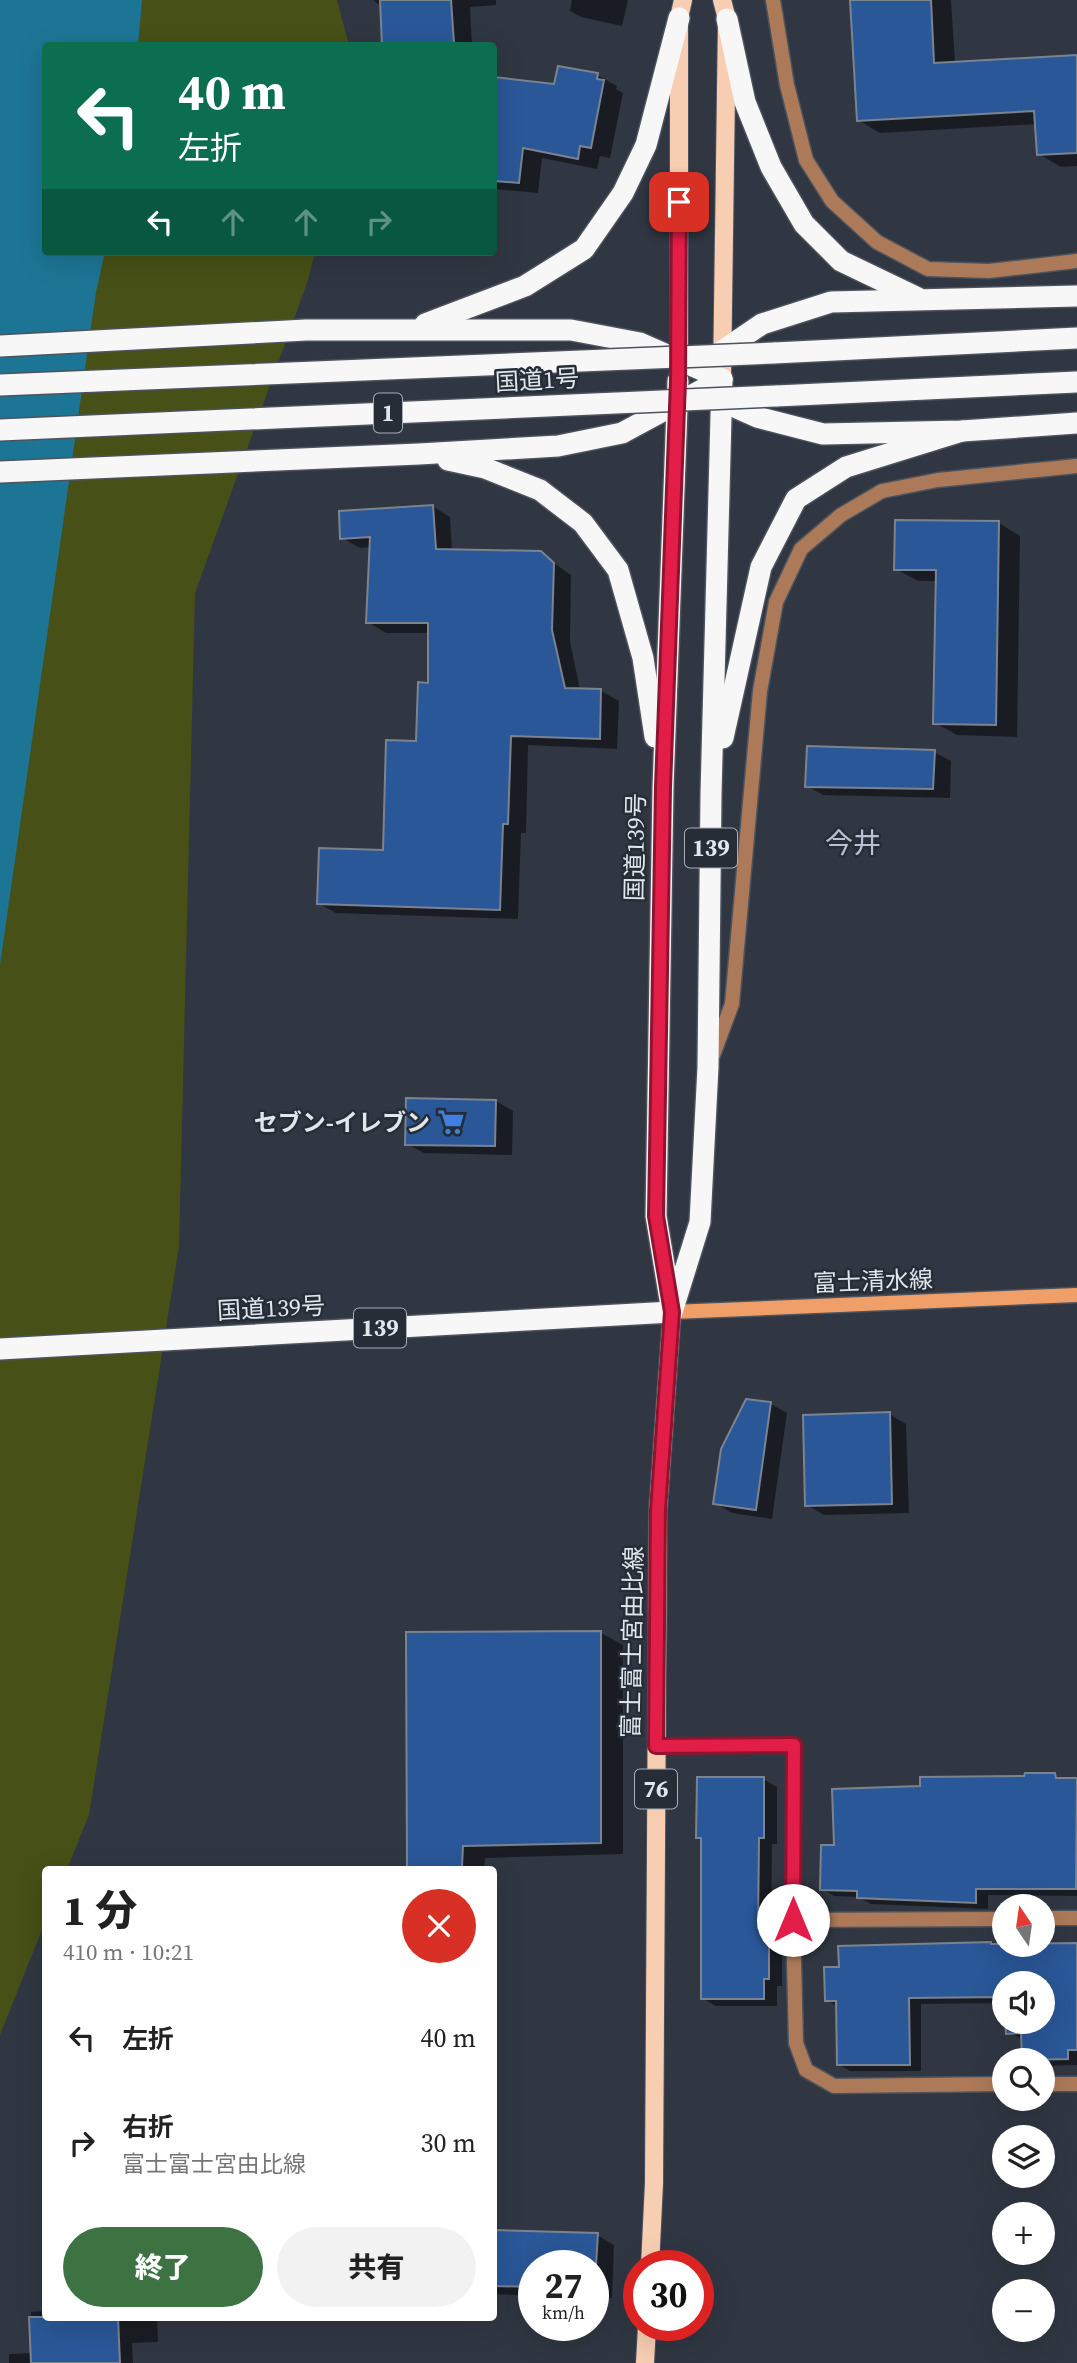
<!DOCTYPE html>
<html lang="ja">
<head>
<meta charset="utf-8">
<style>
	:root { --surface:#fff; --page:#f2f2f2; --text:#222; --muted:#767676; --accent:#3d7343 }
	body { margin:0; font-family:"Source Serif 4","Noto Sans JP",serif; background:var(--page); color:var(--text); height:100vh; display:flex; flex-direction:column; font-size:26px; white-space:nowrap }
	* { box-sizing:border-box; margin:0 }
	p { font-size:23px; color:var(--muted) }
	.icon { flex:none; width:38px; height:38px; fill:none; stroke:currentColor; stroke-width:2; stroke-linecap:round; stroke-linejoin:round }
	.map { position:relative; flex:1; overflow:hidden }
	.side { position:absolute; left:42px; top:1866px; width:455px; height:455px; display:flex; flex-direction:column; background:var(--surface); border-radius:7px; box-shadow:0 7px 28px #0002 }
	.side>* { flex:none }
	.banner { position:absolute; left:42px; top:42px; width:455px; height:214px; border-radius:7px; box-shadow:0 7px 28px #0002; background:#0b6e4f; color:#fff; overflow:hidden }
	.needle { width:46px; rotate:347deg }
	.fabs { position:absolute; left:992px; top:1894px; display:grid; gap:14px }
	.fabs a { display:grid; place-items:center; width:63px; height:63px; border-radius:50%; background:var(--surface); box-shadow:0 7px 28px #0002; font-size:35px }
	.speed { position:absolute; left:518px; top:2250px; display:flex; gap:14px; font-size:35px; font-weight:700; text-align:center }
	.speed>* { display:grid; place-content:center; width:91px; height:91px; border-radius:50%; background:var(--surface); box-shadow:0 7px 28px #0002; line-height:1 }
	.speed small { font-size:18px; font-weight:400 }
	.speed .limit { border:10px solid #d22; background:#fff; color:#111 }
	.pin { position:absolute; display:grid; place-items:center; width:60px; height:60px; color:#fff; margin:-30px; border-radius:14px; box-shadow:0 4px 10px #0006 }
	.me { position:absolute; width:77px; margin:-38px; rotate:0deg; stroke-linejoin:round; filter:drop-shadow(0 0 5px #0008) }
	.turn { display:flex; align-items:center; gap:24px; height:147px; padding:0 21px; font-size:32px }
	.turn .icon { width:91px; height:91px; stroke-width:2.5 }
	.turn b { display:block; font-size:49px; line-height:60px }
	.lanes { display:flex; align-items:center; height:66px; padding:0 21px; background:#0003; justify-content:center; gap:35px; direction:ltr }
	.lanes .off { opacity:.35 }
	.round { display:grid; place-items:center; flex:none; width:74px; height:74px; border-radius:37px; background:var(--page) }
	.headline { display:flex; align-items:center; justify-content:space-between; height:119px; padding:0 21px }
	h1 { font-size:42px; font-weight:800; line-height:52px }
	.action { display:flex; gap:14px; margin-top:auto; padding:14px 21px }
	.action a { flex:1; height:80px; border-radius:42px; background:var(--accent); color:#fff; font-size:28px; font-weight:800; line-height:80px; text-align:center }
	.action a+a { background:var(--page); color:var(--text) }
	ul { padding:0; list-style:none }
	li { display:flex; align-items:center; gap:21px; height:105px; padding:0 21px }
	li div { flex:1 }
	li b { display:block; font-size:26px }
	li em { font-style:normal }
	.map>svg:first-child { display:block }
</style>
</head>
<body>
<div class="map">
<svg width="1077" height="2363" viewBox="0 0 1077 2363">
	<rect width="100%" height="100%" fill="#303742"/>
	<polygon fill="#475016" points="0,0 337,0 349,45 46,46 46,252 315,252 308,280 195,593 179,1246 89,1815 67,1869 46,1869 45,1922 0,2035"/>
	<polygon fill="#1d7595" points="0,0 142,0 138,45 46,46 46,252 105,252 96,292 0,965"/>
	<g fill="#0007">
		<polygon points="373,0 496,0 496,5 470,7 472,46 384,46 382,7"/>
		<polygon points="572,0 628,0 622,26 581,17 570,11"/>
		<polygon points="851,0 951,0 955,63 1077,56 1077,166 1061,167 1039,154 1037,124 880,133 858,120"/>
		<polygon points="597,75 617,86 616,89 623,93 610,158 600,156 597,169 542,158 538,193 494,189 494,79 556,86"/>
		<polygon points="432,506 450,517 452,551 540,553 571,575 570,641 580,690 601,691 619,701 617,749 528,745 526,833 521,833 518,919 336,913 318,903 385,852 417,742 430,684 430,633 386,633 368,622 371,547 360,548 342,538"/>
		<polygon points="999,523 1020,536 1017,737 957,735 935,723 937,581 918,581 896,569"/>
		<polygon points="934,752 951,761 950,798 823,795 807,786"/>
		<polygon points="496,1101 513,1111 512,1155 424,1153 407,1144"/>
		<polygon points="771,1404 787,1413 772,1519 732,1513 715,1503"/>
		<polygon points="889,1414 906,1424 909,1513 824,1515 807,1505"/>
		<polygon points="601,1633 623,1645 623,1854 485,1858 484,1869 409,1868"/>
		<polygon points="1054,1775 1063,1780 1077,1780 1077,1896 988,1895 988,1909 871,1904 858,1897 834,1896 822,1889 835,1847 922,1787"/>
		<polygon points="763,1779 777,1787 777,1844 772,1844 771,1931 782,1938 782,1986 777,1986 777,2006 716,2006 702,1998 703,1840 698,1837"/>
		<polygon points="1077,1944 1077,2065 1043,2066 1043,2060 1025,2060 1023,2039 1007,2032 1043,2021 1043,1983 1004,1983 1004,2003 921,2004 921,2071 850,2071 838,2064 838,2007 827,2000"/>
		<polygon points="494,2232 597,2235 614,2245 612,2298 593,2297 593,2266 534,2266 534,2296 494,2294"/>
		<polygon points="46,2311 46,2317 157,2317 158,2342 132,2343 133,2363 9,2363 9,2354 33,2353 31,2312"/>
	</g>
	<g fill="#2a5797" stroke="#7b8390" stroke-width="2">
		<polygon points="380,0 451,0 454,43 382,46"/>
		<polygon points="850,0 931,0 934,63 1077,55 1077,153 1037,155 1034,111 857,121"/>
		<polygon points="558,66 598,73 597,79 604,80 591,148 580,146 578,159 523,148 519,183 494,181 494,77 554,84"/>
		<polygon points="433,505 436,549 541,551 554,563 552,630 565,688 601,689 600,739 511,736 508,824 503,824 500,910 317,904 319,848 383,850 386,740 416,741 418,682 428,683 428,623 366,623 370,537 340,539 339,511"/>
		<polygon points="895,520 999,521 996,725 933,724 936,570 894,570"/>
		<polygon points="807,746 935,750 933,789 805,787"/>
		<polygon points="406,1098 496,1100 495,1146 405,1145"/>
		<polygon points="746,1399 771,1402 756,1510 713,1504 721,1449"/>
		<polygon points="890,1412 892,1504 805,1506 803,1415"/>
		<polygon points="601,1631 601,1843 463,1846 462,1867 407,1869 406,1632"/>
		<polygon points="1025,1773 1055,1773 1056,1778 1077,1778 1076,1889 976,1889 976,1903 857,1898 857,1891 820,1890 821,1845 834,1845 832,1789 920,1786 920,1777 1024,1776"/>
		<polygon points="697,1777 764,1777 764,1838 759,1838 758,1928 769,1928 769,1979 764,1979 764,1999 701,1999 701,1838 696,1838"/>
		<polygon points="991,1942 991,1944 1077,1943 1077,2050 1068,2050 1068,2059 1022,2060 1021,2033 1006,2034 1005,2021 1043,2021 1043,1983 1004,1983 1004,2005 1004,1997 909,1998 910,2065 837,2065 836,2001 825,2001 824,1967 839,1967 838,1946"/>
		<polygon points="494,2230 598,2233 596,2266 534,2266 534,2287 494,2286"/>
		<polygon points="29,2317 118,2317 120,2363 31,2363"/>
	</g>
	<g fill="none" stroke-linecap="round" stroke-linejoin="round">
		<g stroke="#4c535d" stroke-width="17">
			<g id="street">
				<polyline points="773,0 787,85 806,160 832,201 877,242 928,269 989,271 1077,261"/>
				<polyline points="713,1055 732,1004 760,691 776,602 801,549 841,515 882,491 938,480 1077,466"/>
				<polyline points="656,1746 794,1745 793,1920 796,2043 806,2070 834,2086 1004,2084"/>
				<polyline points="1043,1918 1077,1918"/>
				<polyline points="793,1920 1004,1919"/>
				<polyline points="1043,2084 1077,2084"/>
			</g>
		</g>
		<g stroke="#4c535d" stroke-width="17">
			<polyline id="secondary" points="672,1312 1077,1295"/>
		</g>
		<g stroke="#4c535d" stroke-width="20">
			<g id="primary">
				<polyline points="722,0 727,19 722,379"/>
				<polyline points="679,371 679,18 683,0"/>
				<polyline points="650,2266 654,2183 658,1510 672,1312"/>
				<polyline points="645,2363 647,2326"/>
			</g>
		</g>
		<g stroke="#4c535d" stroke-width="24">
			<g id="highway">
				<polyline points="727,19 745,102 771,167 804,224 841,261 918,298"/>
				<polyline points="425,324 525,286 584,249 623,193 646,145 679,18"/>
				<polyline points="0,346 306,330 571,330 640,343 722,379"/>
				<polyline points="774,353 1077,338"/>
				<polyline points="709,360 762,324 831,302 1077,296"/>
				<polyline points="776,396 1077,382"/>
				<polyline points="712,397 757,417 823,434 962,431 1077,423"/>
				<polyline points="448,460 485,468 540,490 583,523 618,570 643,658 655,737"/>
				<polyline points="0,472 419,454 558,446 622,433 722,379"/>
				<polyline points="723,738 761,567 796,499 846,467 962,431"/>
				<polyline points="671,1306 656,1216 663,787 678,381"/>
				<polyline points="672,1312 700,1222 708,1067 711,794 722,379"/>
				<polyline points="0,1349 672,1312"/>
			</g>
		</g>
		<use href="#street" stroke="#ad7a59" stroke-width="14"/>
		<use href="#secondary" stroke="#f09f69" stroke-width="14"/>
		<use href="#primary" stroke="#f8ceb3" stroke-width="18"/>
		<use href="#highway" stroke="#f7f7f7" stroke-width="21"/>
		<g stroke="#4c535d" stroke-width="24" stroke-linecap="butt">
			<g id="highway-bridge">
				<polyline points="0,385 774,353"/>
				<polyline points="0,430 776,396"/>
			</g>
		</g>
		<use href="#highway-bridge" stroke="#f7f7f7" stroke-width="21"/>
	</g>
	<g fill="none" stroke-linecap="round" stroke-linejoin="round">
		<g stroke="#92132f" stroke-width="18">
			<polyline id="route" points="679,202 678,381 663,787 656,1216 672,1312 658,1510 656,1746 794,1745 793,1920"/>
		</g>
		<use href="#route" stroke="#e11d48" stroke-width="12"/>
	</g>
	<defs>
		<g id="supermarket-bare" transform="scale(2.1)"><path d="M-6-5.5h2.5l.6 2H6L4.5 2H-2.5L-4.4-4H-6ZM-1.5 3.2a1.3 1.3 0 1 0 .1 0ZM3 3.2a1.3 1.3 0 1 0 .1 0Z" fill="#3f7fe0" stroke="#262d37" stroke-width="2.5" paint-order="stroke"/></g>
	</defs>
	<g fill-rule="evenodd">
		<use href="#supermarket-bare" x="451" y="1122"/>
	</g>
	<g text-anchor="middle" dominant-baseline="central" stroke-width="5" stroke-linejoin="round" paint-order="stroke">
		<g fill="#262d37" stroke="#a9aeb6" stroke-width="2">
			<rect x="374" y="393.5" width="28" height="39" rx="5"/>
			<rect x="685" y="828.5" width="52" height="39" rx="5"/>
			<rect x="354" y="1308.5" width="52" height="39" rx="5"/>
			<rect x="635" y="1769.5" width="42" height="39" rx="5"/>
		</g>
		<g font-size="23" font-weight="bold" fill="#e1e6ed">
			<text x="388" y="413">1</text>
			<text x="711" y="848">139</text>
			<text x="380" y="1328">139</text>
			<text x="656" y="1789">76</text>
		</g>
		<g font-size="24" fill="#e1e6ed" stroke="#262d37">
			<text transform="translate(537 380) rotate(-3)">国道1号</text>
			<text transform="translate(635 847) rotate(-89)">国道139号</text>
			<text transform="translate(873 1281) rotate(-2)">富士清水線</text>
			<text transform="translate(271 1308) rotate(-3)">国道139号</text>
			<text transform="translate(632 1642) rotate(-89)">富士富士宮由比線</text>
		</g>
		<g font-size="24" font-weight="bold" fill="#e1e6ed" stroke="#262d37" text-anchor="end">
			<text x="430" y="1122">セブン-イレブン</text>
		</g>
		<g font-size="28" fill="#b8c1cf" stroke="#262d37">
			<text x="853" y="843">今井</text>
		</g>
	</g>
</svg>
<div class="fabs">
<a><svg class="needle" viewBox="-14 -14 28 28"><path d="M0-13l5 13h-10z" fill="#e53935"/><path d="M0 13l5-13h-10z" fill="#767676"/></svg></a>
<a><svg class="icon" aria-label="sound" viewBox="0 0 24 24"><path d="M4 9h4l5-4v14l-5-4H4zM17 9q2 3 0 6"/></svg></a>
<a><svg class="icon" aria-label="search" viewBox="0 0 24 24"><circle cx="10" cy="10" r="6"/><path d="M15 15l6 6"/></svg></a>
<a><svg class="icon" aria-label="layers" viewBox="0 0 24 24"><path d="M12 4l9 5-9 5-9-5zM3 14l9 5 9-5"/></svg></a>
<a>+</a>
<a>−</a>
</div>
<div class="speed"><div>27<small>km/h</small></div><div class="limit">30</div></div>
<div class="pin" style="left:679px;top:202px;background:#d93025"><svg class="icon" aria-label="arrive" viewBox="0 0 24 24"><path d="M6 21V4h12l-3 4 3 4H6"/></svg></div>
<svg class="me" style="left:793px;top:1920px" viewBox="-20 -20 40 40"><circle r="19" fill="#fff"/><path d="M0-13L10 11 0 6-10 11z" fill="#e11d48"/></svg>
<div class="banner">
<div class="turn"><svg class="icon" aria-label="left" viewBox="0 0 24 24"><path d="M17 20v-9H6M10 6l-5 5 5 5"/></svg><div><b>40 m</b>左折</div></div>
<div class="lanes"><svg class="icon" aria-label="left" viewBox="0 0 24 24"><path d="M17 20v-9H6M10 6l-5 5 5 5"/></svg><svg class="icon off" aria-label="ahead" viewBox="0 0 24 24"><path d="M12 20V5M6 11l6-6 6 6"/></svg><svg class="icon off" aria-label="ahead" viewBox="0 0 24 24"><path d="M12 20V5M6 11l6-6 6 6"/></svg><svg class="icon off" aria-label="right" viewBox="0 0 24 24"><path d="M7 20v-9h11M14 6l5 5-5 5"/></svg></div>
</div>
<section class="side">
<div class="headline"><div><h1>1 分</h1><p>410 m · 10:21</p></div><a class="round" style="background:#d93025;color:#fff"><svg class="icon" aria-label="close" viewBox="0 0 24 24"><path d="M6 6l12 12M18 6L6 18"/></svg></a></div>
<ul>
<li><svg class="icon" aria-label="left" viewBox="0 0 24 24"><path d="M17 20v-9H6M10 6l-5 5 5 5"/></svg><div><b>左折</b></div><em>40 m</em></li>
<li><svg class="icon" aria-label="right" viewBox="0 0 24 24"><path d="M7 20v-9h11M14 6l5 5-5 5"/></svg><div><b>右折</b><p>富士富士宮由比線</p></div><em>30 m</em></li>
</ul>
<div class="action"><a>終了</a><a>共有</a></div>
</section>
</div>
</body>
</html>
